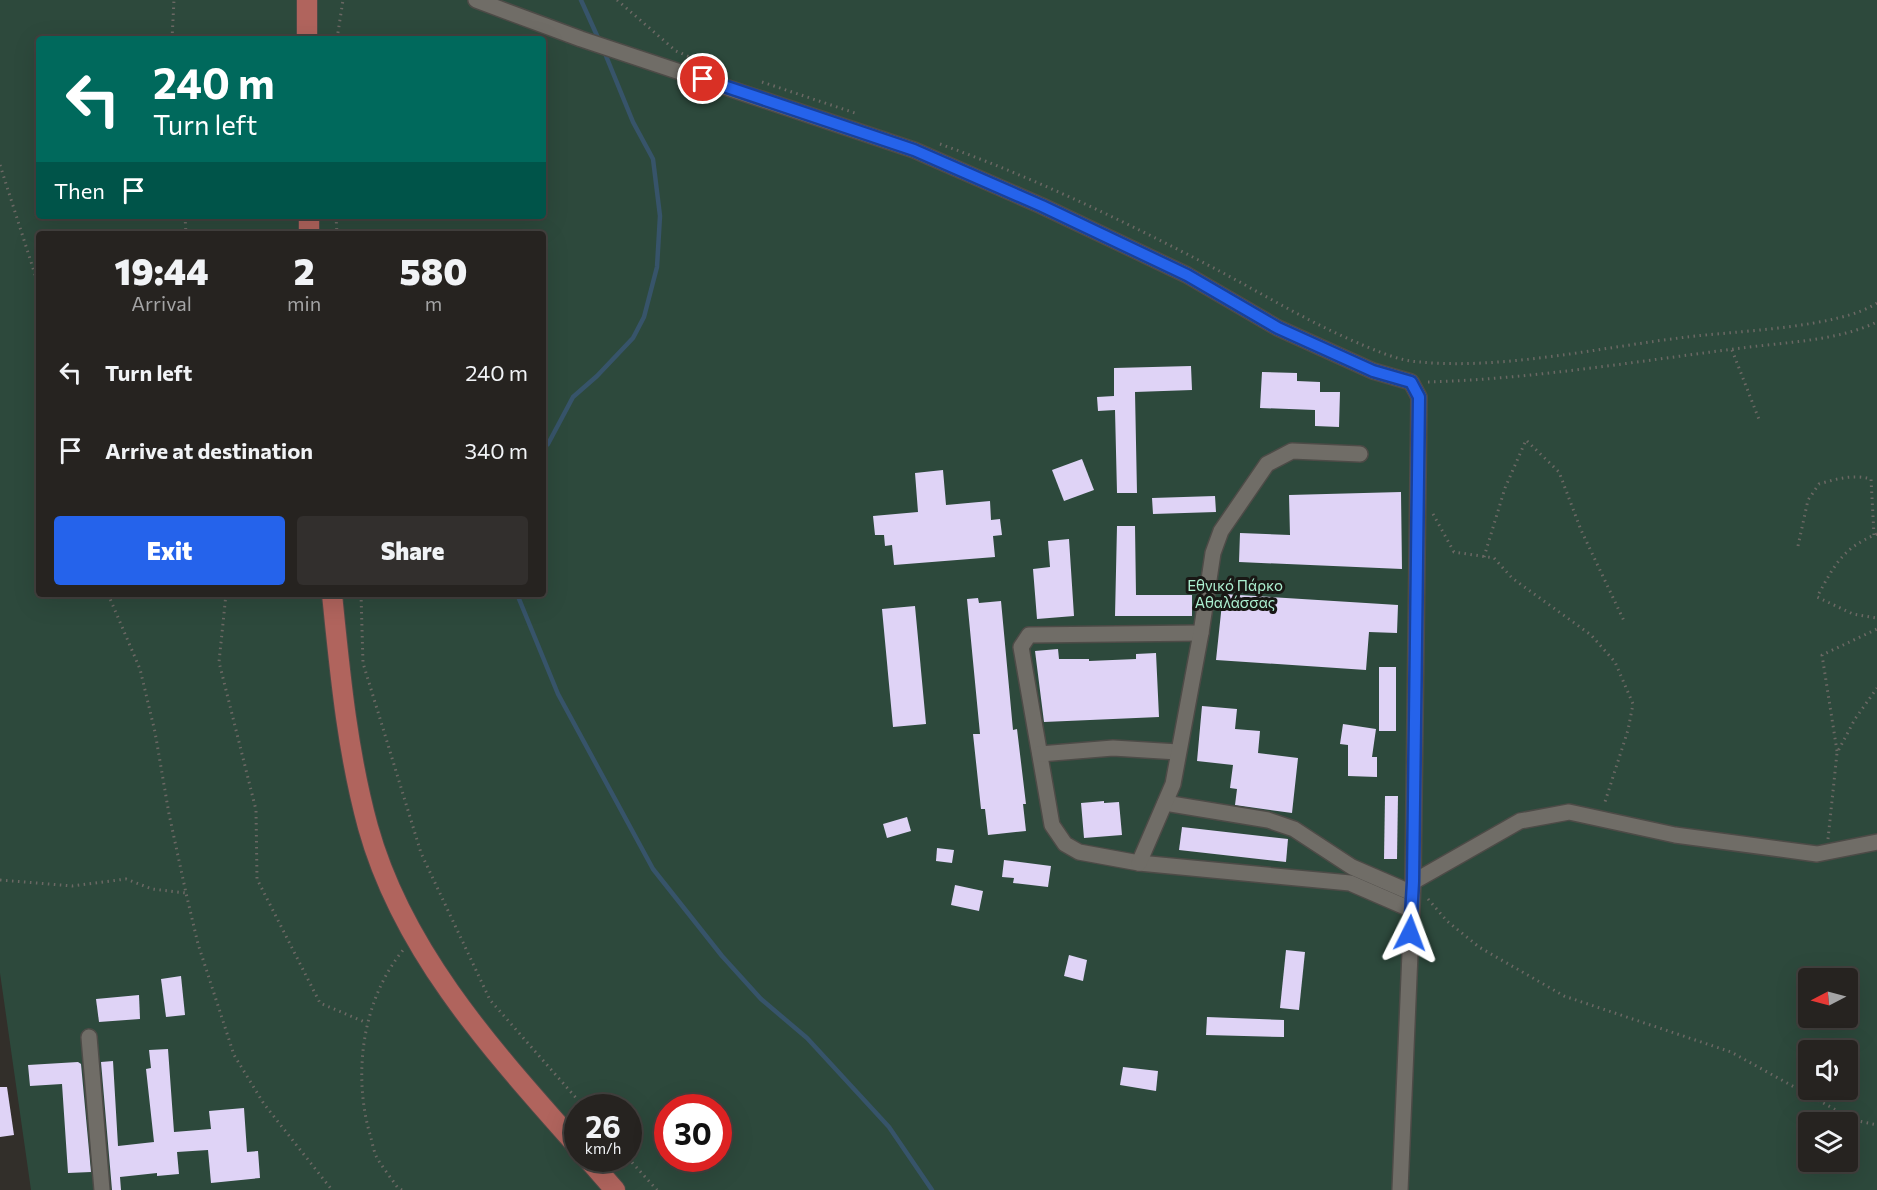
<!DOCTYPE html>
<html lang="en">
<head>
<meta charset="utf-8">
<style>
	:root { --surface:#262320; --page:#322f2d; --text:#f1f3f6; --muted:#a4a4a5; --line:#42403e; --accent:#2563eb }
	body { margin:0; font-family:Commissioner,sans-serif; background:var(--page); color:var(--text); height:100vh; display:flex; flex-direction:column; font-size:22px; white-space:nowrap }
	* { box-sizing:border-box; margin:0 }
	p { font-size:20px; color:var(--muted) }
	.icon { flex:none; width:33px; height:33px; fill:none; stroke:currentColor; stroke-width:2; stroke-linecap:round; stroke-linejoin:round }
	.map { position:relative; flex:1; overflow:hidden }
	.panel { position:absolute; left:36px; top:231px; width:510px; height:366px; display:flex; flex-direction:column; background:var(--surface); border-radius:6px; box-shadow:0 6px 24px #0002,0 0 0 2px var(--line) }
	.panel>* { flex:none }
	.banner { position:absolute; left:36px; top:36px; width:510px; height:183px; border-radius:6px; box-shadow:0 6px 24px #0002,0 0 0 2px var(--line); background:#00695c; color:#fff; overflow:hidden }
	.needle { width:39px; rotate:264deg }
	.controls { position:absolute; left:1798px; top:968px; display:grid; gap:12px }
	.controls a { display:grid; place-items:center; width:60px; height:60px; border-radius:6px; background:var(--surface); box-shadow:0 6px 24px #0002,0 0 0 2px var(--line); font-size:30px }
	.speed { position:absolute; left:564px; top:1094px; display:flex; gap:12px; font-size:30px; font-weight:700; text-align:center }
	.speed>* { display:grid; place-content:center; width:78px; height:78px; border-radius:50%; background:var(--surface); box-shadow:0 6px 24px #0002,0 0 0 2px var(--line); line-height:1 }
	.speed small { font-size:15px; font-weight:400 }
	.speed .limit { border:9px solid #d22; background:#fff; color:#111 }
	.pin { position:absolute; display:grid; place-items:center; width:51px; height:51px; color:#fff; margin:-26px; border:3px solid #fff; border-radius:50%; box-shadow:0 2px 6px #0007 }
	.me { position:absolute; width:66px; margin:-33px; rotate:3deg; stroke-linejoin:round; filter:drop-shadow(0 0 4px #0008) }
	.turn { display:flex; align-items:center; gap:21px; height:126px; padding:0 18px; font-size:27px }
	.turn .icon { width:78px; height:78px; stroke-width:2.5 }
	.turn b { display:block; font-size:42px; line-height:51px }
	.then { display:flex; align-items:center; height:57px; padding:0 18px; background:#0003; gap:12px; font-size:22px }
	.eta { display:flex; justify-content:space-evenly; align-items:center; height:102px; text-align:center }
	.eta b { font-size:36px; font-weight:800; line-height:42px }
	.button { display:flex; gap:12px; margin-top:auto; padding:12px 18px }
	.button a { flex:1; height:69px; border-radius:6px; background:var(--accent); color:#fff; font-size:24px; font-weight:800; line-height:69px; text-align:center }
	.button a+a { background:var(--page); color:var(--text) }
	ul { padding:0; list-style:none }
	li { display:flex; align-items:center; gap:18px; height:78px; padding:0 18px }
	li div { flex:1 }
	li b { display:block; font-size:22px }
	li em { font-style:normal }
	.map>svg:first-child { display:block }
</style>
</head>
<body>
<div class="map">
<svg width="1877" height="1190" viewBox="0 0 1877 1190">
	<rect width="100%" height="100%" fill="#322f2a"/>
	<path fill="#2d493c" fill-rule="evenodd" d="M0,0H1877V1190H31L0,973ZM39,39H543V216H39ZM39,234H543V594H39ZM1809,978H1848V1017H1809ZM1809,1050H1848V1089H1809ZM578,1107H628V1158H578ZM668,1107H718V1158H668ZM1809,1122H1848V1161H1809Z"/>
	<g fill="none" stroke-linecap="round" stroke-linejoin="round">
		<g stroke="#37546a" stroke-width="4.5">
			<polyline points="581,0 599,40"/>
			<polyline points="543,448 548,444 573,397 597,376 633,338 644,317 657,267 660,216 653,159 633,122 604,51"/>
			<polyline points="517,594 558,694 653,869 722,956 761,999 807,1038 889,1127 932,1190"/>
		</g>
	</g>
	<g fill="#dfd3f6">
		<polygon points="1191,366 1192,390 1135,392 1137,493 1117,493 1115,410 1098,411 1097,397 1114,396 1114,368"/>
		<polygon points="1262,372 1297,373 1297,381 1320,382 1320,392 1340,392 1339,427 1315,426 1315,410 1260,408"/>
		<polygon points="1082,459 1094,490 1064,501 1052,470"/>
		<polygon points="943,470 946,505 990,501 991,520 1000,519 1002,535 993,536 995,557 894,565 892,545 885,546 884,535 875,535 873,516 918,512 915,473"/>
		<polygon points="1401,492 1402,569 1239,562 1240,533 1290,535 1289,495"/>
		<polygon points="1215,496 1216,512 1153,514 1152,498"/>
		<polygon points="1117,526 1135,526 1136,595 1192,595 1192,616 1115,616"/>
		<polygon points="1069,539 1074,616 1037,619 1033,569 1050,567 1048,541"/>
		<polygon points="1223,594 1398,605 1397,633 1369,632 1366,670 1216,660"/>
		<polygon points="978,598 979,603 1001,601 1013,730 1017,729 1026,804 1023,804 1026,831 988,835 985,809 981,809 973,734 980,734 967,599"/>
		<polygon points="915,606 926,724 893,727 882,609"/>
		<polygon points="1058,649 1059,659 1089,659 1089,661 1136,659 1136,654 1156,653 1159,717 1044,722 1035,651"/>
		<rect x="1379" y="667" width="17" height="64"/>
		<polygon points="1202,706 1237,709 1235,729 1260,731 1258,753 1298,758 1292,813 1235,805 1237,789 1230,788 1233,765 1197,761"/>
		<polygon points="1343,724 1376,729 1372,757 1377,757 1377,777 1348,776 1348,745 1340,744"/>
		<polygon points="1385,796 1398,796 1397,859 1384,859"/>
		<polygon points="1104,801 1104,803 1119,802 1122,835 1084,838 1081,803"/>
		<polygon points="907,817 911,831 887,838 883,824"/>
		<polygon points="1182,827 1288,839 1286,862 1179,850"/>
		<polygon points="937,848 954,850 952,863 936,861"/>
		<polygon points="1004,860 1051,866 1048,887 1013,883 1014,878 1002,877"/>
		<polygon points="955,885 983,891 979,911 951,905"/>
		<polygon points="1286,950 1305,952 1299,1010 1280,1008"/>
		<polygon points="1069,955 1087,960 1083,981 1064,976"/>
		<polygon points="181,976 185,1015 166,1017 161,979"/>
		<polygon points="139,995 140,1019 99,1022 96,999"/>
		<polygon points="1207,1017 1284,1020 1284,1037 1206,1035"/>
		<polygon points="168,1049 174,1132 211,1129 209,1111 244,1108 247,1152 258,1151 260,1178 211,1183 208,1150 177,1152 179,1174 157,1176 157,1173 120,1177 121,1190 112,1190 101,1062 113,1061 118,1146 154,1142 146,1069 151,1068 149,1050"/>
		<polygon points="78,1062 81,1064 91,1172 68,1173 62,1084 30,1086 28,1065"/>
		<polygon points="1123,1067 1158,1071 1156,1091 1120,1085"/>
		<polygon points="0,1087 7,1087 14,1135 0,1137"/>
	</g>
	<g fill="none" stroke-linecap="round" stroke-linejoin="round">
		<g stroke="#4d4b47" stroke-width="18">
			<g id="minor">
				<polyline points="476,0 581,39 914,150 1042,206 1187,275 1278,328 1373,371 1411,382 1419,397 1413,882 1400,1190"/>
				<polyline points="1201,633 1029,635 1021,647 1052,825 1065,844 1079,852 1139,863 1350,883 1410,909"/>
				<polyline points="1040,754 1113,748 1178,752"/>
				<polyline points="1165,803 1268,820 1294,829 1352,867 1412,893"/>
				<polyline points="1139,863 1173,784 1201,633 1213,553 1221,531 1267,464 1292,451 1360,454"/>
				<polyline points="1413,882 1520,821 1569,812 1675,835 1817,854 1877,842"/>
				<polyline points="89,1037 102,1190"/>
			</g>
		</g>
		<g stroke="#4d4b47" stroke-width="22">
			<g id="major">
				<polyline points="307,0 307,39"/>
				<polyline points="309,216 309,234"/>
				<path d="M332,594C340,673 347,750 368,827C403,953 494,1052 578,1147"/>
				<polyline points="587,1158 615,1190"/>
			</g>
		</g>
		<g stroke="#6b6864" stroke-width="3" stroke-dasharray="1.5 4.5" stroke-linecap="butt">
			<polyline points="617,0 676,51 699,61"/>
			<polyline points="172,39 174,0"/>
			<polyline points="337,39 343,0"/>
			<polyline points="762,82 858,114"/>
			<path d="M940,144C1032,177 1122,220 1208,265C1258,291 1306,321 1358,343C1377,351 1399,361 1420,362C1503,370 1603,347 1687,337C1735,331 1839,328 1877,303"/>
			<polyline points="0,165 39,287"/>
			<polyline points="185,216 186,234"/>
			<polyline points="336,216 337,234"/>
			<polyline points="1732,350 1760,422"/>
			<path d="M1428,382C1533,379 1638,361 1742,348C1786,342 1837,341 1877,322"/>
			<polyline points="1433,514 1454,552 1494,558 1512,578 1591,635 1615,662 1633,704 1628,730 1604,805"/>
			<path d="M1877,534C1842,548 1834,566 1817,597L1853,614L1877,618"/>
			<path d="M1798,546L1808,500L1819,484C1836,479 1853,474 1871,479L1874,535"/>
			<polyline points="1484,557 1505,488 1526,440 1559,472 1581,530 1625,623"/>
			<polyline points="108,594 140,669 155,732 169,814 186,893 198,944 234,1055 264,1104 332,1190"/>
			<polyline points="226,594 219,662 256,810 257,879 320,1003 367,1023"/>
			<polyline points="361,594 363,663 421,853 490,1000 584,1107"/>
			<polyline points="1837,751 1822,655 1877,629"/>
			<polyline points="1828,839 1837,753 1855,719 1877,688"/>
			<polyline points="0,880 72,886 126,879 152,889 186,893"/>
			<polyline points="1428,899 1447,921 1479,947 1564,996 1731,1052 1854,1120 1877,1125"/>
			<polyline points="628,1158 657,1190"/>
			<path d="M402,1190L398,1188C391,1178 383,1168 377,1158C373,1150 372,1140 369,1131C353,1071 363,998 404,949"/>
		</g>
		<use href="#minor" stroke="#706d67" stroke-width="15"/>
		<use href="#major" stroke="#b0645d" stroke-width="20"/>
	</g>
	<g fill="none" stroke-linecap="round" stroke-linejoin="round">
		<g stroke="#184099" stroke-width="15">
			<polyline id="route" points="703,79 914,150 1042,206 1187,275 1278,328 1373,371 1411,382 1419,397 1413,882 1410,933"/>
		</g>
		<use href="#route" stroke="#2563eb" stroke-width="10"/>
	</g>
	<g text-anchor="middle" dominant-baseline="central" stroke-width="6" stroke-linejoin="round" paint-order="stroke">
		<g font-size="15" fill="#acefd0" stroke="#191815">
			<text x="1235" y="585">Εθνικό Πάρκο<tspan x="1235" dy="17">Αθαλάσσας</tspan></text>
		</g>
	</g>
</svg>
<div class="controls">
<a><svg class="needle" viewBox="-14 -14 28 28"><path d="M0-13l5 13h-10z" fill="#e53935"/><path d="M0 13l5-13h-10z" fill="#a4a4a5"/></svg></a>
<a><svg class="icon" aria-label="sound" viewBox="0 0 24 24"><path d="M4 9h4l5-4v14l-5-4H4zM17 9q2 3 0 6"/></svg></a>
<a><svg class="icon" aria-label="layers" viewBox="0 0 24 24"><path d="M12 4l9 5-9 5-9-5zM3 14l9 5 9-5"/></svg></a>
</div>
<div class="speed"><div>26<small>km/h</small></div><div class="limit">30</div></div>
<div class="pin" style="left:703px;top:79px;background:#d93025"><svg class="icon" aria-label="arrive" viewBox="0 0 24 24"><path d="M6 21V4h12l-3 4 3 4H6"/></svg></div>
<svg class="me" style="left:1410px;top:933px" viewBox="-20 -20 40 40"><path d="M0-17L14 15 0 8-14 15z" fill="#2563eb" stroke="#fff" stroke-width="4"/></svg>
<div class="banner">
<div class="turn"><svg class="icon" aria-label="left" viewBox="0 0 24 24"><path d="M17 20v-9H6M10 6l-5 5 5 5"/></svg><div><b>240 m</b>Turn left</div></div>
<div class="then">Then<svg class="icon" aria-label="arrive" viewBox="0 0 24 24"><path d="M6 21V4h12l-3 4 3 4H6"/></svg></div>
</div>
<section class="panel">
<div class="eta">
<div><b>19:44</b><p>Arrival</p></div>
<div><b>2</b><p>min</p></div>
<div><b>580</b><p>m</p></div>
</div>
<ul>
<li><svg class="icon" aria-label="left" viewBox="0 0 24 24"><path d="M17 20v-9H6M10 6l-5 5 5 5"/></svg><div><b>Turn left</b></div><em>240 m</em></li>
<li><svg class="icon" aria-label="arrive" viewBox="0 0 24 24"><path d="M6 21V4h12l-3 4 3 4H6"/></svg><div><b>Arrive at destination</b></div><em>340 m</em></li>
</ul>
<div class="button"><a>Exit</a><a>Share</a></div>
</section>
</div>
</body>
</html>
